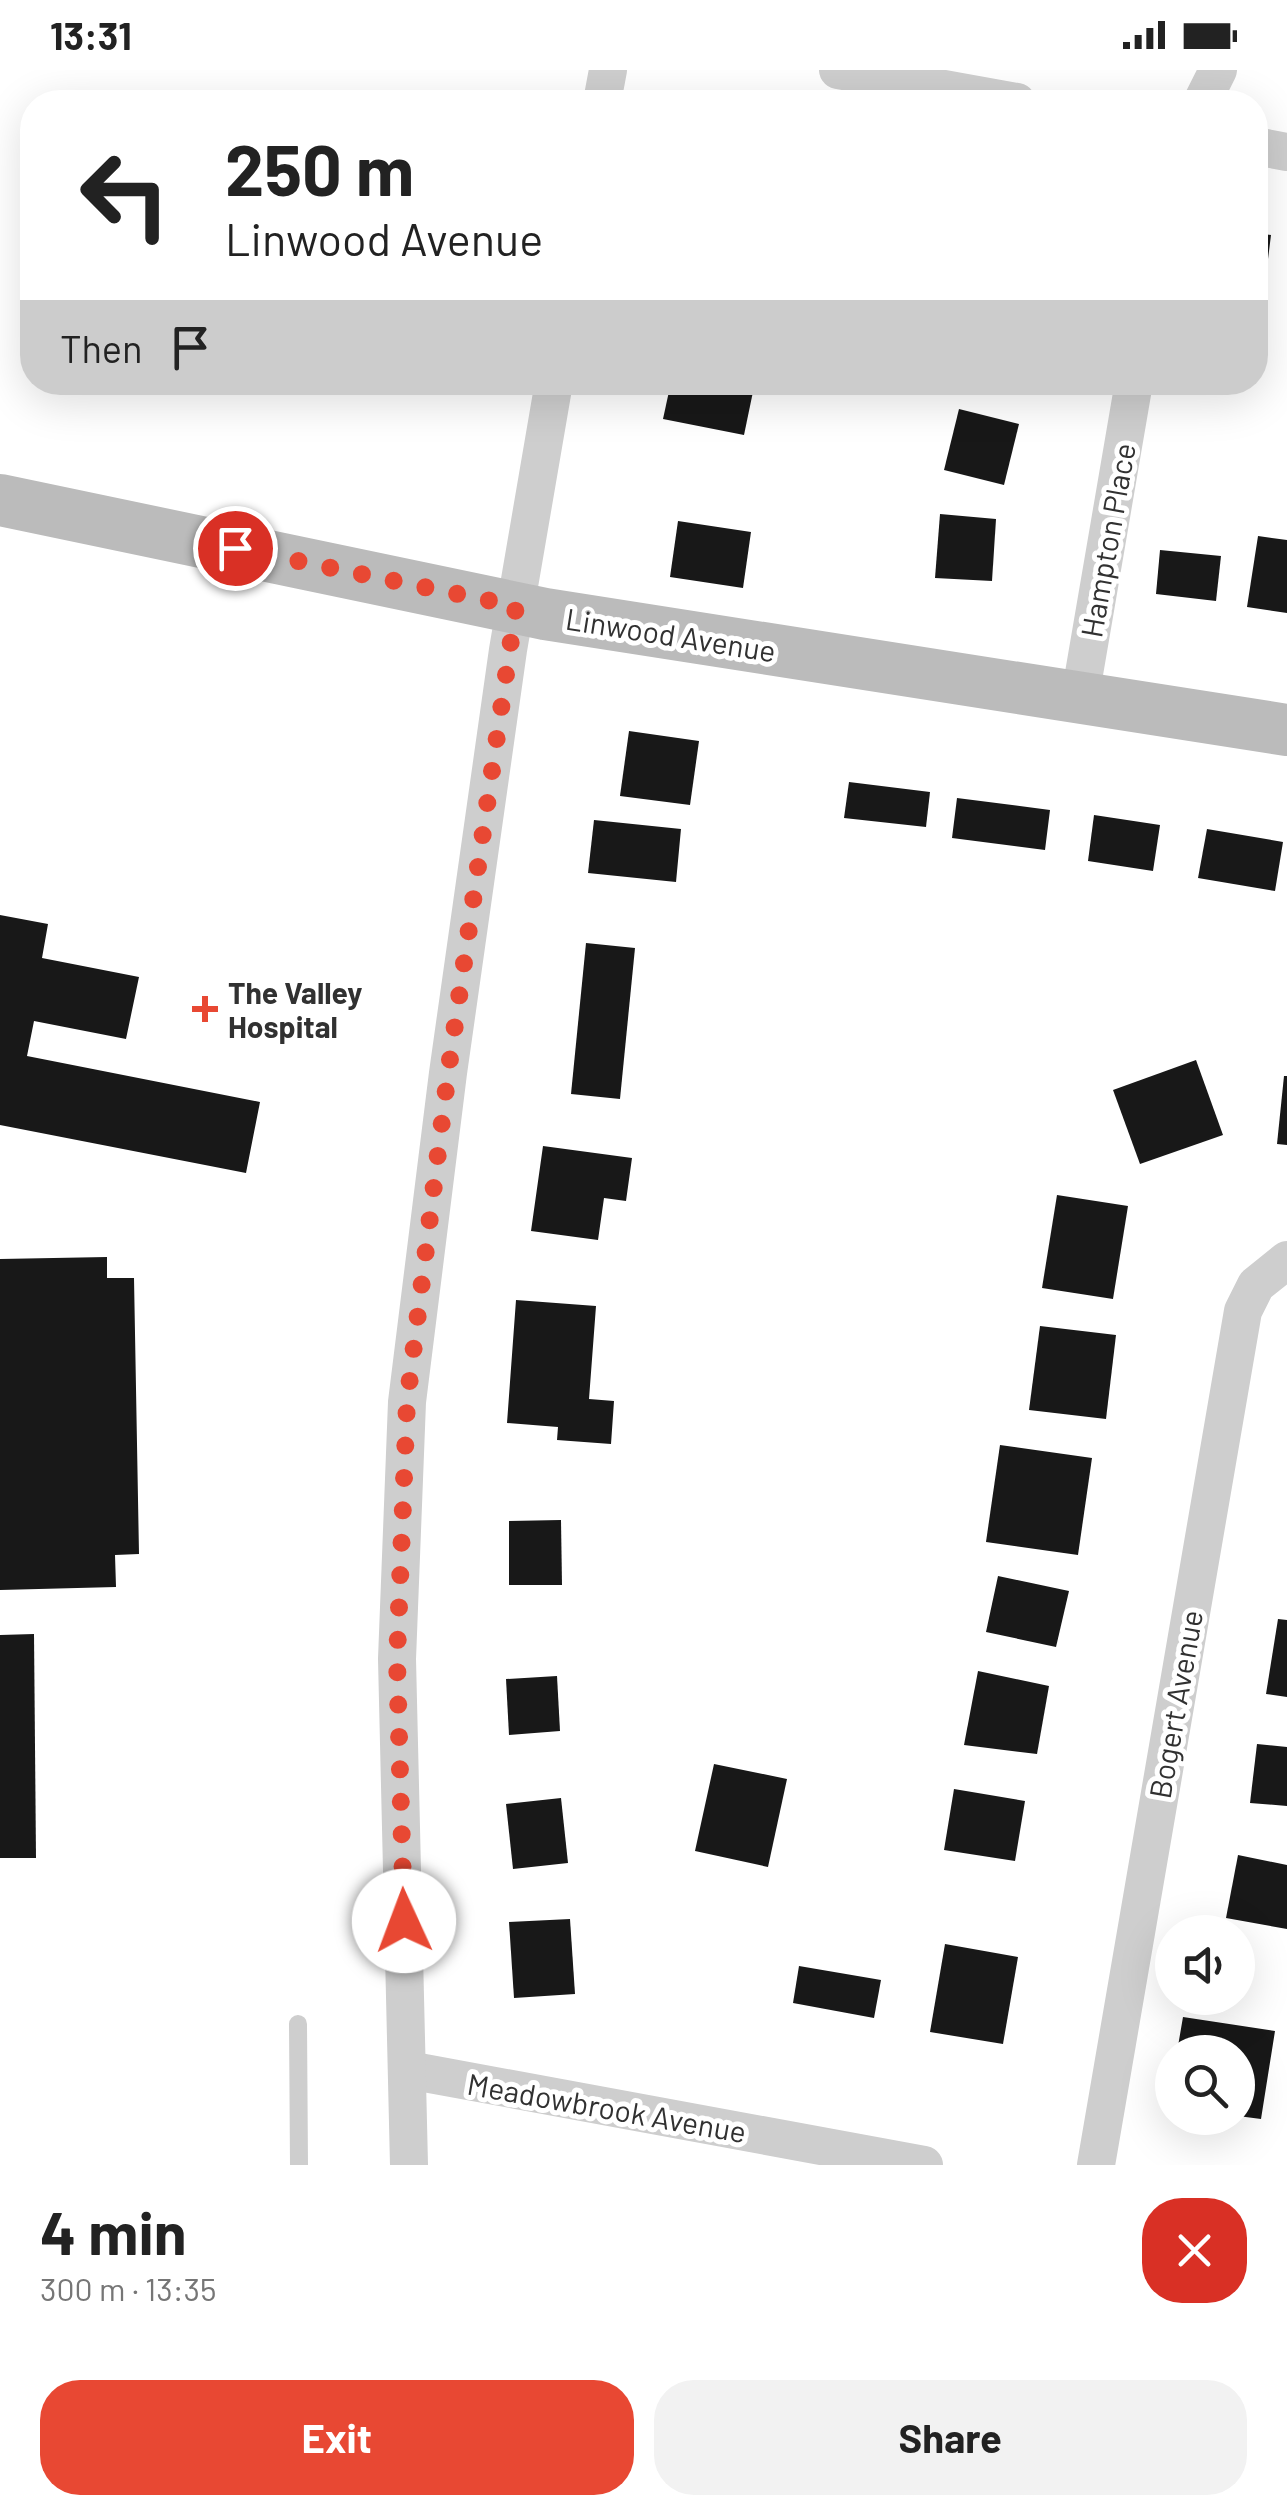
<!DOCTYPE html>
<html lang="en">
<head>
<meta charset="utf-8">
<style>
	:root { --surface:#fff; --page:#f2f2f2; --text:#222; --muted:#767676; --accent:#e84833 }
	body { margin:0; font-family:Barlow,sans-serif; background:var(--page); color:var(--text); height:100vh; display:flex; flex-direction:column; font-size:38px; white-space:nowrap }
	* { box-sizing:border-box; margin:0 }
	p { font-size:32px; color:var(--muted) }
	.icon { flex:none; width:55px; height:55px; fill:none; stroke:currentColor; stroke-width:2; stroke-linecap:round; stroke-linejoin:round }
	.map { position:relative; height:2095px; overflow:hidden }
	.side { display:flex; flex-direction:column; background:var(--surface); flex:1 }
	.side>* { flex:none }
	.hud { position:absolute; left:20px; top:20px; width:1248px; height:305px; border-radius:40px; box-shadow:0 10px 40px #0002; background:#fff; color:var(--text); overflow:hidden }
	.fabs { position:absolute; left:1155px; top:1845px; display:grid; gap:20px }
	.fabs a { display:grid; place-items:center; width:100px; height:100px; border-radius:50%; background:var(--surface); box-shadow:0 10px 40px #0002; font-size:50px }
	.pin { position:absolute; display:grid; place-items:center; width:85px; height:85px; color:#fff; margin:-42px; border:5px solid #fff; border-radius:50%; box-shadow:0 2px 10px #0007 }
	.me { position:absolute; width:110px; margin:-55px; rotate:358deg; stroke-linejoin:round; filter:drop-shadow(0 0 8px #0008) }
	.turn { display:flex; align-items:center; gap:35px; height:210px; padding:0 40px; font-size:45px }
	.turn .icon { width:130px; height:130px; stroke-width:2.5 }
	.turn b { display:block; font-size:70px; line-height:85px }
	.then { display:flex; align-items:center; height:95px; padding:0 40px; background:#0003; gap:20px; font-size:38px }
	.round { display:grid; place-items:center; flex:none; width:105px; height:105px; border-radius:40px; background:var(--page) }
	.head { display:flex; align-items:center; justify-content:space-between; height:170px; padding:0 40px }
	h1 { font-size:60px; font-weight:700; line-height:75px }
	.primary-button { display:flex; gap:20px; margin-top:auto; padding:20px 40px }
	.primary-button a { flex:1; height:115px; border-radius:40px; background:var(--accent); color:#fff; font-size:40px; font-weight:700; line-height:115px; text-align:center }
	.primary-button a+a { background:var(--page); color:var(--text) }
	.status { display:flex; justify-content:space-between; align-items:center; height:70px; padding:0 50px; background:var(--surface); direction:ltr }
	.status svg { height:28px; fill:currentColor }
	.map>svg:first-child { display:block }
</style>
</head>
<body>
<div class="status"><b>13:31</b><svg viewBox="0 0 49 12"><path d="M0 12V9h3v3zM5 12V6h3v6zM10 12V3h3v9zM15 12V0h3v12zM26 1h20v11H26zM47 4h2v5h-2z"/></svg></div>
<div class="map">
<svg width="1287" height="2095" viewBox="0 0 1287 2095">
	<rect width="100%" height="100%" fill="#fff"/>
	<g fill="#181818">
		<polygon points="1255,163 1271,165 1259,261 1255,260"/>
		<polygon points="671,312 755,312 744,365 663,349"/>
		<polygon points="959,339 1019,354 1004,415 944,400"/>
		<polygon points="940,444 996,449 992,511 935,508"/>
		<polygon points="678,451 751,462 743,518 670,507"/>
		<polygon points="1258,466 1287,470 1287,543 1247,537"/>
		<polygon points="1160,480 1221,486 1216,531 1156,524"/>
		<polygon points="629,661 699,671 690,735 620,726"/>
		<polygon points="849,712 930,722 926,757 844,748"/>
		<polygon points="957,728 1050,740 1045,780 952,768"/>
		<polygon points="1094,745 1160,755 1153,801 1088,791"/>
		<polygon points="594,750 681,759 676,812 588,803"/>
		<polygon points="1207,759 1283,772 1275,821 1198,808"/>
		<polygon points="0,845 48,854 42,888 139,907 126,969 34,951 27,986 260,1032 246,1103 0,1055"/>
		<polygon points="586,873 635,878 620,1029 571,1024"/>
		<polygon points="1196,990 1223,1065 1140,1094 1113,1020"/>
		<polygon points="1284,1006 1287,1006 1287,1075 1277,1074"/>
		<polygon points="543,1076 632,1088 626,1131 604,1128 598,1170 531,1161"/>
		<polygon points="1057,1125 1128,1136 1113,1229 1042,1218"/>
		<polygon points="107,1187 107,1208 134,1208 139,1484 115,1485 116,1517 0,1520 0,1189"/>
		<polygon points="516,1230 596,1236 589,1329 614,1331 611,1374 557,1370 558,1357 507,1353"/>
		<polygon points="1040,1256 1116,1265 1106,1349 1029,1340"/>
		<polygon points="1000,1375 1092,1388 1078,1485 986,1472"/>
		<polygon points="561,1450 562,1515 509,1515 509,1451"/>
		<polygon points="998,1506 1069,1521 1056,1577 986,1562"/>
		<polygon points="1278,1549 1287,1550 1287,1627 1266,1624"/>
		<polygon points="34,1564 36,1788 0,1788 0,1565"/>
		<polygon points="978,1601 1049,1616 1037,1684 964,1675"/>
		<polygon points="557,1606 560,1661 509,1665 506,1609"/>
		<polygon points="1257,1674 1287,1677 1287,1736 1250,1733"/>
		<polygon points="714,1694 787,1709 768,1797 695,1781"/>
		<polygon points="954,1719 1025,1731 1015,1791 944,1780"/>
		<polygon points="561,1728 568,1793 513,1799 506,1734"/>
		<polygon points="1238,1785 1287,1795 1287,1859 1226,1848"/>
		<polygon points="570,1849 575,1924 514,1928 509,1852"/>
		<polygon points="945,1874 1018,1887 1003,1974 930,1962"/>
		<polygon points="799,1896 881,1910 874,1948 793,1933"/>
		<polygon points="1183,1947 1275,1961 1261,2049 1238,2046 1238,1982 1177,1982"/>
	</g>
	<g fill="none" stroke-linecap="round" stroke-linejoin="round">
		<polyline stroke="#cecece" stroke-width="18" points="298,1954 299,2095"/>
		<g stroke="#cecece" stroke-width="38">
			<polyline points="838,0 1017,32"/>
			<polyline points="602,32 608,0"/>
			<polyline points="1202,32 1218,0"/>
			<polyline points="1255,76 1287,82"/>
			<polyline points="1080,627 1134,312"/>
			<polyline points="408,2000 924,2095"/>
			<polyline points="409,2095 397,1589 407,1332 448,1003 508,580 554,312"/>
			<polyline points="1096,2095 1243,1241 1256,1215 1287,1190"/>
		</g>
		<polyline stroke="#bbb" stroke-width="52" points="0,430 545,544 1287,660"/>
	</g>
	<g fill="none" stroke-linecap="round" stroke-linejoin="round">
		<polyline stroke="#e84833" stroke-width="18" stroke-dasharray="0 32.4" points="235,478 516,536 448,1003 407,1332 397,1589 404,1851"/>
	</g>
	<path fill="#e84833" stroke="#fff" stroke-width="4" d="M200 924h10v10h10v10h-10v10h-10v-10h-10v-10h10z"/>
	<g text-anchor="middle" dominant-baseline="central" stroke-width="10" stroke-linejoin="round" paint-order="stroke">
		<g font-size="30" fill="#313131" stroke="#fff">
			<text transform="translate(1107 470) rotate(-80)">Hampton Place</text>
			<text transform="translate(671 564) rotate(9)">Linwood Avenue</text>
			<text transform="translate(1175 1634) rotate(-80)">Bogert Avenue</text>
			<text transform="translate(607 2037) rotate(10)">Meadowbrook Avenue</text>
		</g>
		<g font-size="30" font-weight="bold" fill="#313131" stroke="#fff" text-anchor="start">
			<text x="228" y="922">The Valley<tspan x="228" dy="34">Hospital</tspan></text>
		</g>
	</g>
</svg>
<div class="fabs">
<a><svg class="icon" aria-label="sound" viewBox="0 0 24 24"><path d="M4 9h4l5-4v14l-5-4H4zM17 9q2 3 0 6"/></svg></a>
<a><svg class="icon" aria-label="search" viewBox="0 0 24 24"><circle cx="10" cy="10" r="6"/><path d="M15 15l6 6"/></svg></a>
</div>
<div class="pin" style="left:235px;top:478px;background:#d93025"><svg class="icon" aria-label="arrive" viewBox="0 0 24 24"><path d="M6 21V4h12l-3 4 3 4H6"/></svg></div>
<svg class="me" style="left:404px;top:1851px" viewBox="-20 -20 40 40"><circle r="19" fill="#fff"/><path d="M0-13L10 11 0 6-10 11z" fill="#e84833"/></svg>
<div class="hud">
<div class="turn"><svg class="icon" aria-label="left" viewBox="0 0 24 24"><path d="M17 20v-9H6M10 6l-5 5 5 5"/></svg><div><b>250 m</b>Linwood Avenue</div></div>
<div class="then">Then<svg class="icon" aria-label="arrive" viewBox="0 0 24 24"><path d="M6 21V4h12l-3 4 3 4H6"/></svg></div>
</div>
</div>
<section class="side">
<div class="head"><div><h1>4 min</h1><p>300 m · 13:35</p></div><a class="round" style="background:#d93025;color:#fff"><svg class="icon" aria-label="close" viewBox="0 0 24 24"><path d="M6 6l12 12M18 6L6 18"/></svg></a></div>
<div class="primary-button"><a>Exit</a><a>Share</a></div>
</section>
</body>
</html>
